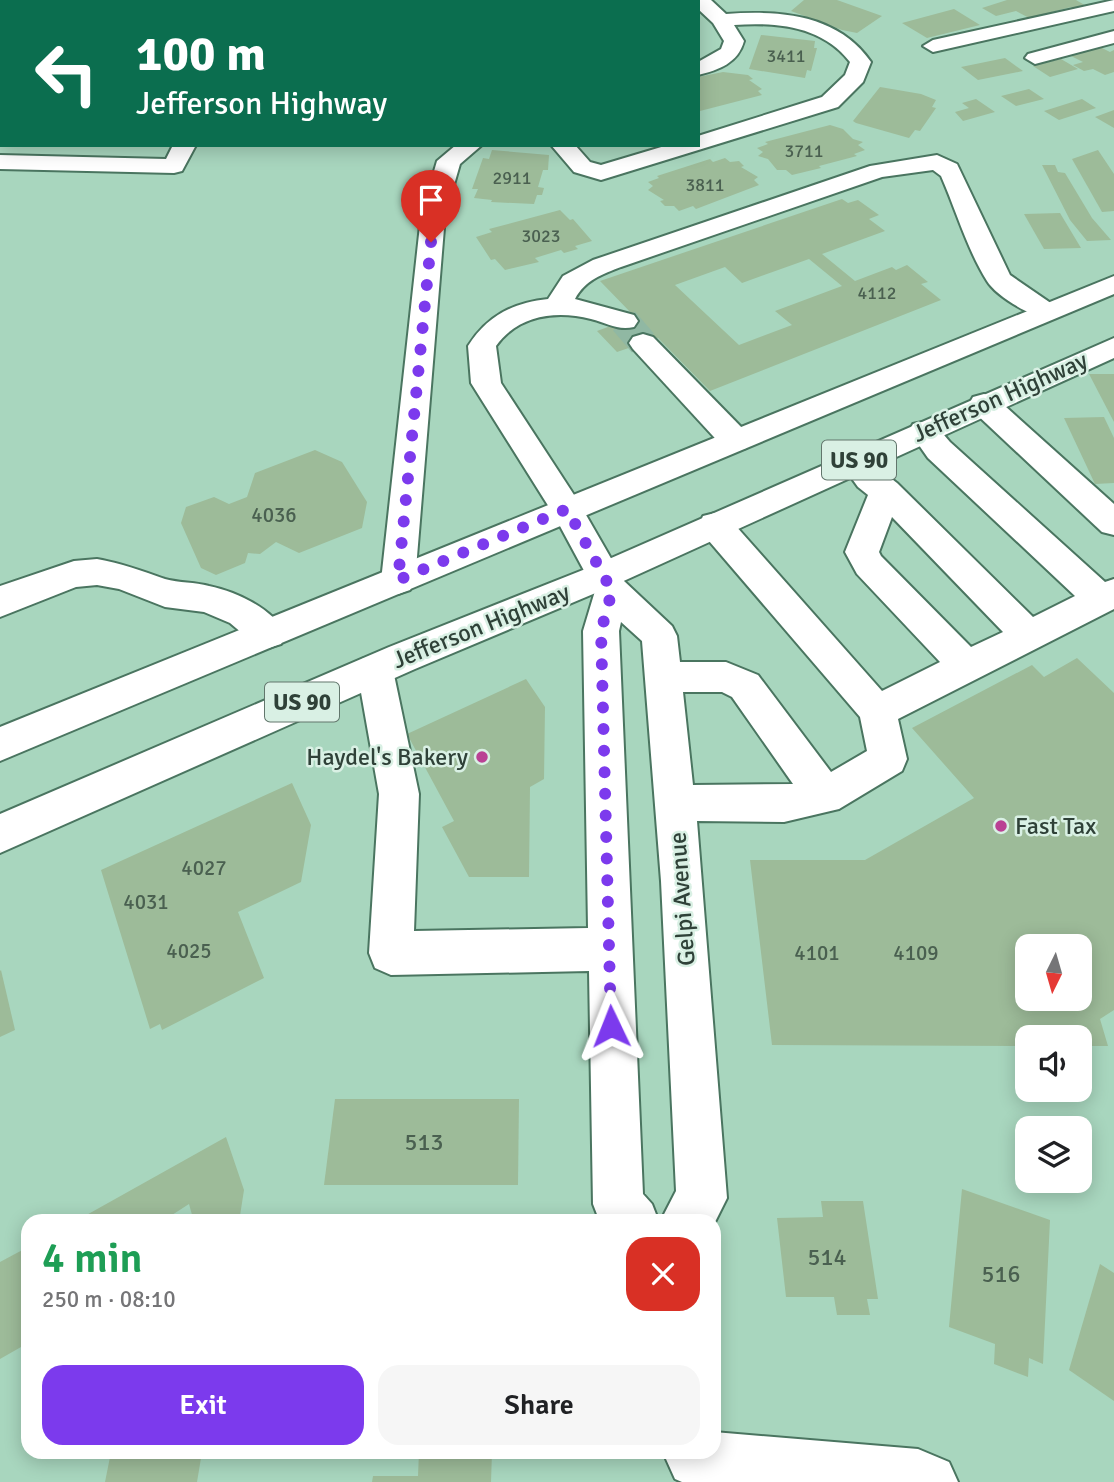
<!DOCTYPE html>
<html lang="en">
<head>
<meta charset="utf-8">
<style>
	:root { --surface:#fff; --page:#f6f6f6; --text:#202124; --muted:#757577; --accent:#7c3aed }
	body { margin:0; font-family:Signika,sans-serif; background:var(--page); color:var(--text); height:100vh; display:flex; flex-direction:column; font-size:26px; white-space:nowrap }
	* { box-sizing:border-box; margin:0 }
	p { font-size:23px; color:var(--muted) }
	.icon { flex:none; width:38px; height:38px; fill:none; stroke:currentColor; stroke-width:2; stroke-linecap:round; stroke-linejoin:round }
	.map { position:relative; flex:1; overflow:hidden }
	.panel { position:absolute; left:21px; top:1214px; width:700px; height:245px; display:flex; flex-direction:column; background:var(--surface); border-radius:21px; box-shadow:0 4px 18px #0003 }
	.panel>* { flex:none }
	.hud { position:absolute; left:0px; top:0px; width:700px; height:147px; box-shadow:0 4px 18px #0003; background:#0b6e4f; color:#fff; overflow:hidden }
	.needle { width:46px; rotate:185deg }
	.fabs { position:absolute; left:1015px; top:934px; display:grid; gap:14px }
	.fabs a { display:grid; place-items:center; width:77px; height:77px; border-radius:14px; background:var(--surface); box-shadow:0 4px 18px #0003; font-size:35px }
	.pin { position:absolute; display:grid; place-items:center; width:60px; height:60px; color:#fff; margin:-72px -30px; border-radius:50% 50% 50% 0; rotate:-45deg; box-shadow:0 0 7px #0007 }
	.pin .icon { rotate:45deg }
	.me { position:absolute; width:77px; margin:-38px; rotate:358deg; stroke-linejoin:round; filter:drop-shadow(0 0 5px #0008) }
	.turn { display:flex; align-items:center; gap:24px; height:147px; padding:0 21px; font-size:32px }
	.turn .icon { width:91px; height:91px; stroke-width:2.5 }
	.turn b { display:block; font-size:49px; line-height:60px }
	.round { display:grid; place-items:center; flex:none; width:74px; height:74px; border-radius:21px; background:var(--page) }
	.overview { display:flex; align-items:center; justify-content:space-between; height:119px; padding:0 21px }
	h1 { font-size:42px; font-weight:600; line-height:52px; color:#1e9e55 }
	.cta { display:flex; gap:14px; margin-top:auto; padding:14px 21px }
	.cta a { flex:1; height:80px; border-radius:21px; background:var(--accent); color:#fff; font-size:28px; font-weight:600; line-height:80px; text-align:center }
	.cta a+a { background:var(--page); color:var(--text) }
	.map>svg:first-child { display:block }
</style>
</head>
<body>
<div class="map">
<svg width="1114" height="1482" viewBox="0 0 1114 1482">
	<rect width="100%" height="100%" fill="#a8d6be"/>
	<g fill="#9dbb99" fill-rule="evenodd">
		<polygon points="804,0 837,0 882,16 857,33 842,30 791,11"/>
		<polygon points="1007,0 1076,0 1088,7 1076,10 1071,7 1029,18 1016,11 996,16 982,8"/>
		<polygon points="954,9 980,25 927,38 902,23"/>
		<polygon points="761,35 815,41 814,48 817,48 811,71 807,70 805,78 749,69"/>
		<polygon points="1100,47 1110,52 1114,50 1114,72 1105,75 1093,69 1084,71 1073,65 1083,62 1071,56"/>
		<polygon points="1005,58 1023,71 978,80 961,67"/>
		<polygon points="1061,59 1078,69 1050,77 1033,66"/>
		<polygon points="723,72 748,75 753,79 749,80 762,89 758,91 762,95 700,111 698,77"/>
		<polygon points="880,87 921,94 936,100 932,107 936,108 920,131 915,130 909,138 856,123 853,121"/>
		<polygon points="1029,89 1044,99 1016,106 1001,96"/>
		<polygon points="976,99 995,112 963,121 955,112 969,108 962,103"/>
		<polygon points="1082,99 1096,108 1059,120 1044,111"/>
		<polygon points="1114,110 1114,128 1095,117"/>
		<polygon points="830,125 843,129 853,139 863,142 858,145 865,150 854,154 857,156 819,166 821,168 792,175 786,170 777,170 768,159 758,156 763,152 757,148 768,144 765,142"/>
		<polygon points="492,150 549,155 548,170 543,170 538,187 544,188 542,195 537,195 534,204 491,202 492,200 474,198 478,189 472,189 483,158 489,159"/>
		<polygon points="1098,150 1114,174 1114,211 1102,212 1072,159"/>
		<polygon points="725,158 730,162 739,161 744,166 741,167 758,177 754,180 759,185 696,209 693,206 679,211 674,206 665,206 660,201 664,200 648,190 653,186 648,182 659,178 657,176 710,159 713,162"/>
		<polygon points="1042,165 1055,165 1058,172 1065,173 1092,218 1111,240 1087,241 1070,220"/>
		<path d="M842,199L848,203L858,200L879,215L869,219L885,231L822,254L855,281L892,267L896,270L907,265L928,282L921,284L941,300L710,391L658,338L617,352L597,331L635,317L600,281ZM809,259L842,286L775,311L792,325L739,345L675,285L725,267L742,283Z"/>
		<polygon points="560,210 570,220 573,219 592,241 575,246 578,249 564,253 561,250 535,258 539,262 505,270 495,259 491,260 476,237 492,232 489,229"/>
		<polygon points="1060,213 1081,248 1044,249 1024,214"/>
		<polygon points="1089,374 1114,374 1114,422"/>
		<polygon points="1104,417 1114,438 1114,483 1095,484 1064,418"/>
		<polygon points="315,450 342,462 367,502 362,528 299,553 276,542 260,554 248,553 245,563 216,575 201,568 181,523 186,507 214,497 229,504 247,497 255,473"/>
		<path d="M1077,658L1114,693V1010L1100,1019L1108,1046H1080V1038H1027V1046L772,1045L750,860H865L974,798L912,728L1032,665L1044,677ZM1027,947H1080V999H1027Z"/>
		<polygon points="526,679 545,707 544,779 530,787 529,877 469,877 442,827 454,821 407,734"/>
		<polygon points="292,783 311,825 301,882 238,912 264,978 162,1030 160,1024 150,1029 101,870"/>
		<polygon points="1,970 15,1030 0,1037 0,971"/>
		<polygon points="335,1099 519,1099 518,1185 324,1185"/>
		<polygon points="226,1137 244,1190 239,1222 194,1222 189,1204 161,1222 74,1222"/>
		<polygon points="962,1189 1050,1220 1043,1364 1029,1358 1028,1377 994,1364 995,1344 949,1327"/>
		<polygon points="821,1201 863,1201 878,1299 867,1299 870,1315 837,1315 834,1297 786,1297 777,1218 823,1217"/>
		<polygon points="28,1247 28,1343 0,1359 0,1262"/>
		<polygon points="1100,1264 1114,1273 1114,1401 1069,1370"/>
		<polygon points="111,1452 202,1452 197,1482 105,1482"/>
		<polygon points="419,1452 492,1452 491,1482 372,1482 373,1476 418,1476"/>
	</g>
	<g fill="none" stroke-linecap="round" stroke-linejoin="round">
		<polyline stroke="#90b8a3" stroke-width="29" stroke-dasharray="29 15" stroke-linecap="butt" points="624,321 643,343"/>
		<g stroke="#4a7560" stroke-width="4">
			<g id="minor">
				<polygon points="467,0 487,0 488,2 468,2"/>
				<polygon points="520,0 548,0 518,2"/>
				<path d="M690,0H711L726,14C780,10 838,14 871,62L863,82L838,107L601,180L574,172L551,145H575L590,162L601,165L668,145H698V136L822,97L845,75L850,62C822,26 777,22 734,25L744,41C738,63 719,70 698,75V62L721,49L724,41L713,23L698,9V2Z"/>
				<polygon points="1114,0 1114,11 933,52 923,46 933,40"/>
				<polygon points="1114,31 1114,43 1035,64 1025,58 1028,54"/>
				<rect x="0" y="121" width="2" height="14"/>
				<polygon points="173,145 196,145 182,171 174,173 0,169 0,155 166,159"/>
				<polygon points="456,145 482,145 460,164 445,216 415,581 410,590 398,594 386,590 381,581 421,216 437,161"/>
				<path d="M937,155L957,164L1010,275L1055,306L1059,312L1055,318C1037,322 996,296 987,281C967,249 956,210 941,176L933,170L882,177L621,267C603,274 585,280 575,299L634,315L638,321L634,327C618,331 607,323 591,319C556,310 518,315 496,346L501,383L578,501L624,581L672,626L677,636L680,662H726L758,675L831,772L867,751L860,717L703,534L699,525L703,516L715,513L727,516L882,691L940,662L857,574L845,552L868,495L858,487L840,462L845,454C869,447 879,470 897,483L1033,617L1075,596L928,458L909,431L913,424C933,418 938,428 950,442L1105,582L1114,579V609L898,719L907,759L902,771L839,809L784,822L697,821L727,1198L714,1224V1222H660L676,1191L661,881L642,641L621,622L619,631L643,1194L652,1204L659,1222H600L593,1204L589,971L391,975L375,968L369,953L379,794L357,670L362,659L375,655L388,659L393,670L419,794L414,931L588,928L583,631L595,591L554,515L471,383L468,346C487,316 512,303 548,299L563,276L593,260L870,166ZM892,517L1003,632L971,647L881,556L879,552ZM683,692H722L732,697L793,784L693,785Z"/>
				<polygon points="643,334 653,337 746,432 750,440 746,448 735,451 724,448 633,349 629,343 633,337"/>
				<polygon points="984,394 995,397 1114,504 1114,535 1102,532 973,411 969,404 973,397"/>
				<path d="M97,559C121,563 142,571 165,579C179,583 195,582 209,586C237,592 272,608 286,634L281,644L268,648L255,644L230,623L204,612L165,607L119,589L97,585L76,587L0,617V586L74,561Z"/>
				<polygon points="714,1432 918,1449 949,1462 958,1482 682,1482 675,1479 666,1459 669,1452 714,1452"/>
			</g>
		</g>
		<g stroke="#4a7560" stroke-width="4">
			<g id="major">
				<polygon points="1114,276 1114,294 0,761 0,727"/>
				<polygon points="1114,338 1114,358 617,584 415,669 0,853 0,814 389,647 593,566"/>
			</g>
		</g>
		<use href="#minor" fill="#fff" fill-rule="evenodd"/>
		<use href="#major" fill="#fff" fill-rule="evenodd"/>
	</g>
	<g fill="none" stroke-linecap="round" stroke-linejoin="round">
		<polyline stroke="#7c3aed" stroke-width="12" stroke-dasharray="0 21.6" points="431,242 398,580 567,509 612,591 601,631 611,1026"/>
	</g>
	<g fill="#ba4194" stroke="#d9f0e4" stroke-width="2.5">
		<circle cx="482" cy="757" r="7"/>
		<circle cx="1001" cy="826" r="7"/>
	</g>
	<g text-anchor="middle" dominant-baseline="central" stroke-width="5" stroke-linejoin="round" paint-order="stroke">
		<g font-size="18" fill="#4a6050">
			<text x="786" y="56">3411</text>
			<text x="804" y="151">3711</text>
			<text x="512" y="178">2911</text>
			<text x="705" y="185">3811</text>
			<text x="541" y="236">3023</text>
			<text x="877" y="293">4112</text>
		</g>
		<g font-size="21" fill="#4a6050">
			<text x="274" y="515">4036</text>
			<text x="204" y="868">4027</text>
			<text x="146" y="902">4031</text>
			<text x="189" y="951">4025</text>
			<text x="817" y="953">4101</text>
			<text x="916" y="953">4109</text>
		</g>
		<g fill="#d9f0e4" stroke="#62766c" stroke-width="2">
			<rect x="822" y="440.5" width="74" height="39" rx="5"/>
			<rect x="265" y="682.5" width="74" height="39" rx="5"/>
		</g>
		<g font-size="23" font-weight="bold" fill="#2f4138">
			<text x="859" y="460">US 90</text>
			<text x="302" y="702">US 90</text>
		</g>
		<g font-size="24" fill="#2f4138" stroke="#d9f0e4">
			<text transform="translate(1000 397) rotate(-24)">Jefferson Highway</text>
			<text transform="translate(481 626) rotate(-22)">Jefferson Highway</text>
			<text transform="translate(682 899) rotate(-94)">Gelpi Avenue</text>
		</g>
		<g font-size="24" fill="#2f4138" stroke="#d9f0e4" text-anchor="end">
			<text x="468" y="757">Haydel's Bakery</text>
			<text x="1015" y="826" text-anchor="start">Fast Tax</text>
		</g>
		<g font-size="24" fill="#4a6050">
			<text x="424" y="1142">513</text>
			<text x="827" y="1257">514</text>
			<text x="1001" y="1274">516</text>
		</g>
	</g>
</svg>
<div class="fabs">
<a><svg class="needle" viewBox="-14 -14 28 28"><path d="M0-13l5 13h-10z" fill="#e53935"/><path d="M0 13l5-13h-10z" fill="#757577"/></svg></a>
<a><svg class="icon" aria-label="sound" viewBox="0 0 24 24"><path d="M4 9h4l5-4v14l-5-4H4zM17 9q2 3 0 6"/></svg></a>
<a><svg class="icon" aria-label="layers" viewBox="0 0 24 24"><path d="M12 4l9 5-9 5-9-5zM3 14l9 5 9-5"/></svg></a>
</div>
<div class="pin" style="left:431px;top:242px;background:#d93025"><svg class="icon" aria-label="arrive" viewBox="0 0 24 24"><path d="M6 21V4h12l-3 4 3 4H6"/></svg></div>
<svg class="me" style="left:611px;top:1026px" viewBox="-20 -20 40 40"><path d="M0-17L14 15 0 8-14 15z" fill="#7c3aed" stroke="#fff" stroke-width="4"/></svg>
<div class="hud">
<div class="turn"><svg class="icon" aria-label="left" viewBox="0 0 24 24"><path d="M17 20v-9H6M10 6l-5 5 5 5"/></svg><div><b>100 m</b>Jefferson Highway</div></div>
</div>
<section class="panel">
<div class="overview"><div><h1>4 min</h1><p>250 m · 08:10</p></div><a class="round" style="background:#d93025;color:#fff"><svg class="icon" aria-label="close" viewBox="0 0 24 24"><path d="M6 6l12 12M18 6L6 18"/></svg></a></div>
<div class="cta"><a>Exit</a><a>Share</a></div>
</section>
</div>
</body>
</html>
